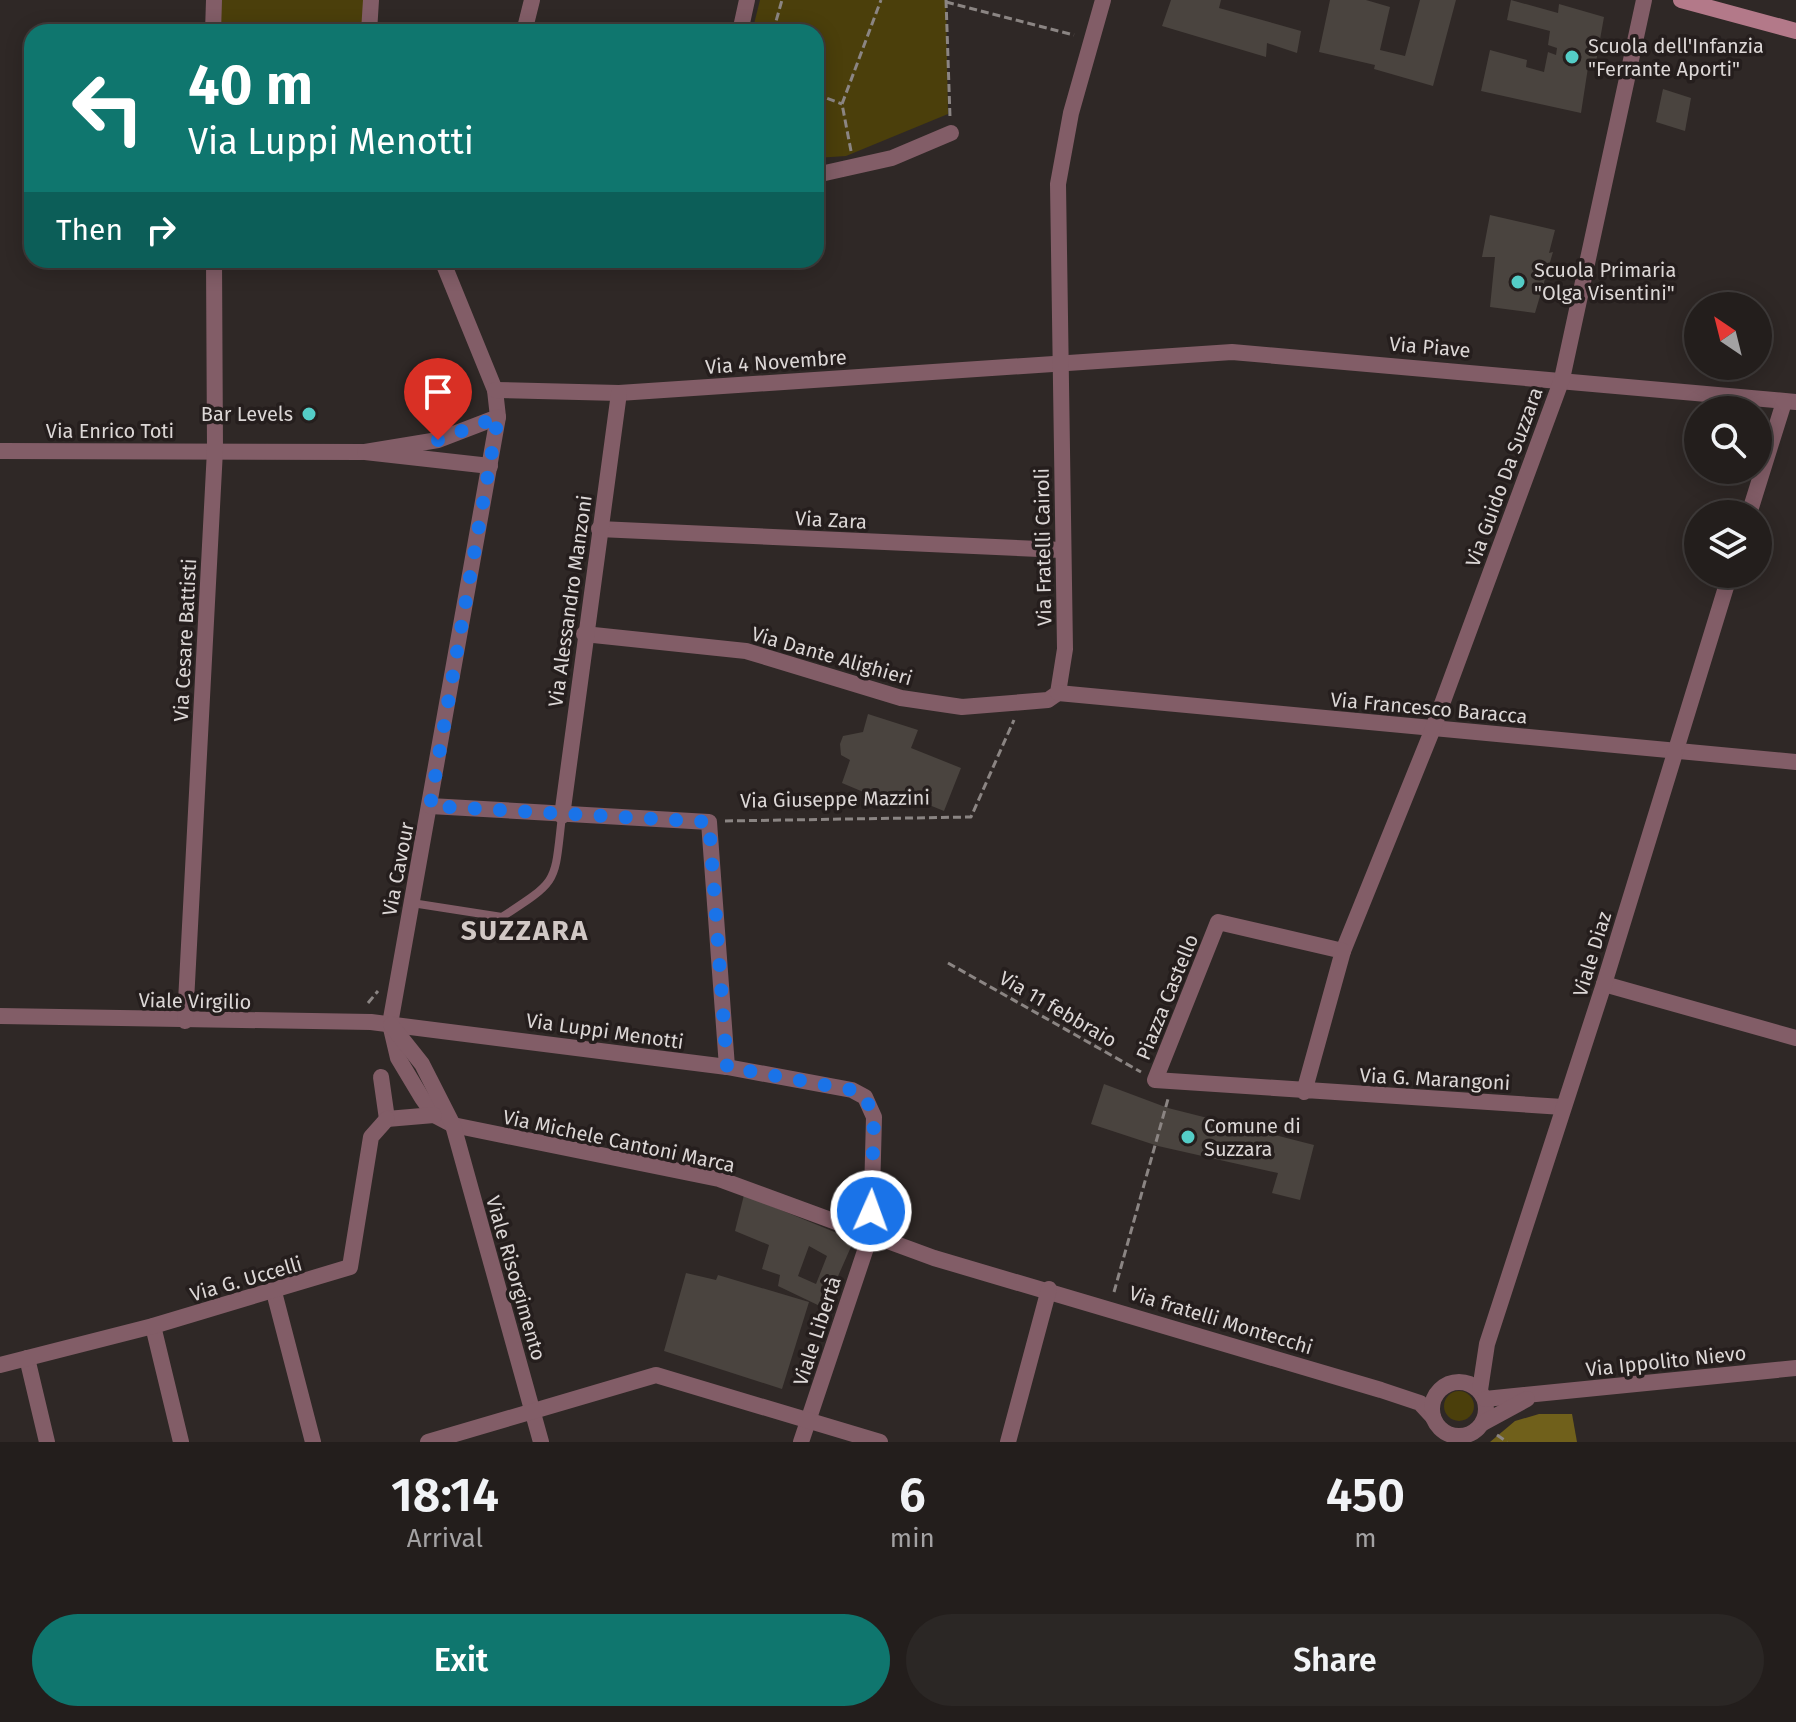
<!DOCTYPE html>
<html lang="en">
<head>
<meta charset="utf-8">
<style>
	:root { --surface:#231e1c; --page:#2b2725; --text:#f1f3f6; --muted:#a3a2a3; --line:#403c3b; --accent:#0f766e }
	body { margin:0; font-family:"Fira Sans",sans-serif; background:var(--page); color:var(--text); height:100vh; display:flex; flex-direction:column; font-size:30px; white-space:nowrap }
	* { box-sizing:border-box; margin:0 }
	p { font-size:26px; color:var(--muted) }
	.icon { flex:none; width:44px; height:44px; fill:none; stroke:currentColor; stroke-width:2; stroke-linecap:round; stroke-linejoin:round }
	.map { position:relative; height:1442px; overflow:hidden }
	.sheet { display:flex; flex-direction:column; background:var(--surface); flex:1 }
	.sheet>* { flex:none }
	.guide { position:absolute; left:24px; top:24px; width:800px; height:244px; border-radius:24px; box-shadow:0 4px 20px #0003,0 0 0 2px var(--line); background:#0f766e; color:#fff; overflow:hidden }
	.needle { width:52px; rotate:325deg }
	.buttons { position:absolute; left:1684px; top:292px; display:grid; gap:16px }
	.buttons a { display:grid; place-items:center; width:88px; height:88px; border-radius:50%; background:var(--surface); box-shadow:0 4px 20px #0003,0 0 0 2px var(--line); font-size:40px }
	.pin { position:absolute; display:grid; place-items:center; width:68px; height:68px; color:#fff; margin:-82px -34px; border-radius:50% 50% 50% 0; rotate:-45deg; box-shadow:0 0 8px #0007 }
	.pin .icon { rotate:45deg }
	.me { position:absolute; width:88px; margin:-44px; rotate:2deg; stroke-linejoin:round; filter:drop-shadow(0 0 6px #0008) }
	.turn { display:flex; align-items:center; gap:28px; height:168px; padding:0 32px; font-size:36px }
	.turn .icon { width:104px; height:104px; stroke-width:2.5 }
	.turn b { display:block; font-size:56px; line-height:68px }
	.then { display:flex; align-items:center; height:76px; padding:0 32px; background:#0003; gap:16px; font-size:30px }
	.eta { display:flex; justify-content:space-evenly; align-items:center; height:136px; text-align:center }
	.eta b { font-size:48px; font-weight:600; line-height:56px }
	.primary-button { display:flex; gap:16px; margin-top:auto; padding:16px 32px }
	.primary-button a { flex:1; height:92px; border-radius:48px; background:var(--accent); color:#fff; font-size:32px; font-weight:600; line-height:92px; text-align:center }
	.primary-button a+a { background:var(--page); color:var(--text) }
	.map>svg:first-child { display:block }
</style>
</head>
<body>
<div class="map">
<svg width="1796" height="1442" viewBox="0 0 1796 1442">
	<rect width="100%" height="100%" fill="#2f2826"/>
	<g fill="#4b3f0b">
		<polygon points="208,0 365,0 363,32 208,32"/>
		<polygon points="760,0 946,0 948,114 846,156 816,158 816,32 752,32"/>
		<circle cx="1459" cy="1406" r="15"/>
	</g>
	<polygon fill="#70601b" points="1539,1414 1572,1414 1577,1442 1490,1442 1515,1421"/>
	<g fill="#4a443f" fill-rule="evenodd">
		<polygon points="1171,0 1221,0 1219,8 1301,31 1297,53 1267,43 1266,57 1162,26"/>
		<polygon points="1330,0 1366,0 1390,7 1380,50 1405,56 1420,0 1456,0 1433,86 1374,69 1375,65 1319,52"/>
		<polygon points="1511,0 1558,13 1559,4 1604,17 1596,62 1589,61 1581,113 1481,91 1490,50 1527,60 1526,67 1544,72 1548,52 1556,55 1557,48 1548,45 1550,31 1507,20"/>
		<polygon points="1663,89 1691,98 1685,131 1656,122"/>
		<polygon points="1490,215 1555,230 1549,253 1553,252 1535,313 1490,307 1495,257 1482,257"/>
		<polygon points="868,714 918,730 911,748 961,768 944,811 902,794 899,807 842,783 850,760 841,755 840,744 843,736 863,732"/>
		<polygon points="1104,1084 1168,1108 1314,1145 1300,1200 1272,1193 1278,1173 1158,1146 1091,1124"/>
		<path d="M744,1195L854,1240L824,1308L778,1286L780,1275L762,1269L769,1245L735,1231ZM809,1246L827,1256L816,1284L798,1276Z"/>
		<polygon points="686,1273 716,1280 718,1275 809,1302 782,1389 664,1351"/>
	</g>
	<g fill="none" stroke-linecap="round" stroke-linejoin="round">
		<g stroke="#8b8583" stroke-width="3" stroke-dasharray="8 4" stroke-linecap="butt">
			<polyline points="946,0 950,117"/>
			<polyline points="946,2 1074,35"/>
			<polyline points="773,32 782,0"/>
			<polyline points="816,94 842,104"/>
			<polyline points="851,151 842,104 881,0"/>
			<polyline points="725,821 971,817 1014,720"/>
			<polyline points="948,963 1141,1072"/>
			<polyline points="368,1003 378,991"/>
			<polyline points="1114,1292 1168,1099"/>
			<polyline points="1497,1435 1507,1442"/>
		</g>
		<path stroke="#825d67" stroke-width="8" d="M412,903L502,917C560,879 554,884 562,816"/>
		<g stroke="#825d67" stroke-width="16">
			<polyline points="213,32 214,0"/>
			<polyline points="369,32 371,0"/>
			<polyline points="524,32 532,0"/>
			<polyline points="740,32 747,0"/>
			<polyline points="816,175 892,158 951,133"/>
			<polyline points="442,260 495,390 498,417 390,1024 398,1058 422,1098 434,1115 453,1125 719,1179 934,1258 1381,1390 1420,1403 1433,1417"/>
			<polyline points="495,390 619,393 1232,352 1796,402"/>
			<polyline points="0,451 365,452"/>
			<polyline points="490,466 365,452 438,440 498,417"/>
			<polyline points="1749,514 1784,402"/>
			<polyline points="599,529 1062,550"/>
			<polyline points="584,634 746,651 901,698 962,707 1048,700 1058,693 1065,649 1058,184 1071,113 1103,0"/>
			<polyline points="1058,693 1796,762"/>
			<polyline points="430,806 709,822 727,1067"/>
			<polyline points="562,816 619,393"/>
			<polyline points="1343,951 1432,731 1562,379 1644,0"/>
			<polyline points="1604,984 1796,1038"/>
			<polyline points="0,1016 371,1022 727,1067 852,1090 865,1097 874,1117 871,1233 801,1442"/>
			<polyline points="185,1021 215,450 214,260"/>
			<polyline points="391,1025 422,1064 453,1125 541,1442"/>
			<polyline points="381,1077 387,1119"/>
			<polyline points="1304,1092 1343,951 1218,922 1155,1080 1563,1107"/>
			<polyline points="387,1119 434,1115"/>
			<polyline points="274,1292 313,1442"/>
			<polyline points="153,1326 181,1442"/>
			<polyline points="27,1358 47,1442"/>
			<polyline points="0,1365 153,1326 350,1267 371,1137 387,1119"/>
			<circle cx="1459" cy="1409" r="27"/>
			<polyline points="1480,1390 1487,1344 1604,984 1730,574"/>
			<polyline points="1485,1399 1796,1368"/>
			<polyline points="1483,1423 1527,1399"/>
			<polyline points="428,1442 656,1375 880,1442"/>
			<polyline points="1008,1442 1049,1289"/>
		</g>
		<polyline stroke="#b37989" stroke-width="16" points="1681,0 1796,31"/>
	</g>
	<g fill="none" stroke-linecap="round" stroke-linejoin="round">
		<polyline stroke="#1a73e8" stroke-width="14" stroke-dasharray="0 25.2" points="438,440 498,417 430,806 709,822 727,1067 852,1090 865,1097 874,1117 871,1211"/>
	</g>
	<g fill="#54cdc7" stroke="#251e1d" stroke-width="3">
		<circle cx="1572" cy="57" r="8"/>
		<circle cx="1518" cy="282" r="8"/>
		<circle cx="309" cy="414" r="8"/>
		<circle cx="1188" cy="1137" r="8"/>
	</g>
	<g text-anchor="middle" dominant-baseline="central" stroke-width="7" stroke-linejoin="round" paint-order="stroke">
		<g font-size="20" fill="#dcd7d6" stroke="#251e1d" text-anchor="start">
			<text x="1588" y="46">Scuola dell'Infanzia<tspan x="1588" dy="23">"Ferrante Aporti"</tspan></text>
			<text x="1534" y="270">Scuola Primaria<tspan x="1534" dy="23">"Olga Visentini"</tspan></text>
			<text x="293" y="414" text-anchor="end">Bar Levels</text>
			<text x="1204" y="1126">Comune di<tspan x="1204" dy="23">Suzzara</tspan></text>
		</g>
		<g font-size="20" fill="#dcd7d6" stroke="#251e1d">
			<text transform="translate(1430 347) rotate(5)">Via Piave</text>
			<text transform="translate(776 362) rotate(-4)">Via 4 Novembre</text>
			<text x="110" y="431">Via Enrico Toti</text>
			<text transform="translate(1504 477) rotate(-70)">Via Guido Da Suzzara</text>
			<text transform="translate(831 520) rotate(3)">Via Zara</text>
			<text transform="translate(1043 547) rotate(-91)">Via Fratelli Cairoli</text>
			<text transform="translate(570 601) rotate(-82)">Via Alessandro Manzoni</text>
			<text transform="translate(185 640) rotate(-87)">Via Cesare Battisti</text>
			<text transform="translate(832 656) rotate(16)">Via Dante Alighieri</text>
			<text transform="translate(1429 708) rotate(5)">Via Francesco Baracca</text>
			<text transform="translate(835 799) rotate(-1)">Via Giuseppe Mazzini</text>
			<text transform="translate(398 869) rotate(-79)">Via Cavour</text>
			<text transform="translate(1592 954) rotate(-73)">Viale Diaz</text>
			<text transform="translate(1167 997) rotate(-68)">Piazza Castello</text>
			<text transform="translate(195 1001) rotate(1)">Viale Virgilio</text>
			<text transform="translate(1058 1009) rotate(30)">Via 11 febbraio</text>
			<text transform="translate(605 1031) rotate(8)">Via Luppi Menotti</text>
			<text transform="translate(1435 1079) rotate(3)">Via G. Marangoni</text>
			<text transform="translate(619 1141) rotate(12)">Via Michele Cantoni Marca</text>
			<text transform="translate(516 1278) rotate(74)">Viale Risorgimento</text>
			<text transform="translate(246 1279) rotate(-16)">Via G. Uccelli</text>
			<text transform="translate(1221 1320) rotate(17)">Via fratelli Montecchi</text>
			<text transform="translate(817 1331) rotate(-72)">Viale Libertà</text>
			<text transform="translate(1666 1361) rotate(-6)">Via Ippolito Nievo</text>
		</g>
		<g font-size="28" font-weight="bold" letter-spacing="2" fill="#d1c8c5" stroke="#251e1d">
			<text x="525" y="930">SUZZARA</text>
		</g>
	</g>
</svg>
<div class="buttons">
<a><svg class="needle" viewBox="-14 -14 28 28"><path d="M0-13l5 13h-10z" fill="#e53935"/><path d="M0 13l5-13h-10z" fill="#a3a2a3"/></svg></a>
<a><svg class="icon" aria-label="search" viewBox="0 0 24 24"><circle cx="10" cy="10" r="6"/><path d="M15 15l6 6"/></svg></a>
<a><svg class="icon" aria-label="layers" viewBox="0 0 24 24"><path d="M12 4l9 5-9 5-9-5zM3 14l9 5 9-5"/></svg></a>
</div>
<div class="pin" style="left:438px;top:440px;background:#d93025"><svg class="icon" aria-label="arrive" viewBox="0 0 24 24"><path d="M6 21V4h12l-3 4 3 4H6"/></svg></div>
<svg class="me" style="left:871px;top:1211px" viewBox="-20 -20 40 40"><circle r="17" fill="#1a73e8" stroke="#fff" stroke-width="3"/><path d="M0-11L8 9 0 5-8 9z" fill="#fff"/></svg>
<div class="guide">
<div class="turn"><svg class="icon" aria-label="left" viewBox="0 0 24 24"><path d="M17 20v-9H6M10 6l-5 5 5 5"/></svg><div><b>40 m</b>Via Luppi Menotti</div></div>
<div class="then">Then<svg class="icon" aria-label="right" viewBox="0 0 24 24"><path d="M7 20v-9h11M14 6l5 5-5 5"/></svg></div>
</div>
</div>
<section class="sheet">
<div class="eta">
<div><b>18:14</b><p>Arrival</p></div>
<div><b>6</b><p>min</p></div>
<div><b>450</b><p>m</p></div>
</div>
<div class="primary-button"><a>Exit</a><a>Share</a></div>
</section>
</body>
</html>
